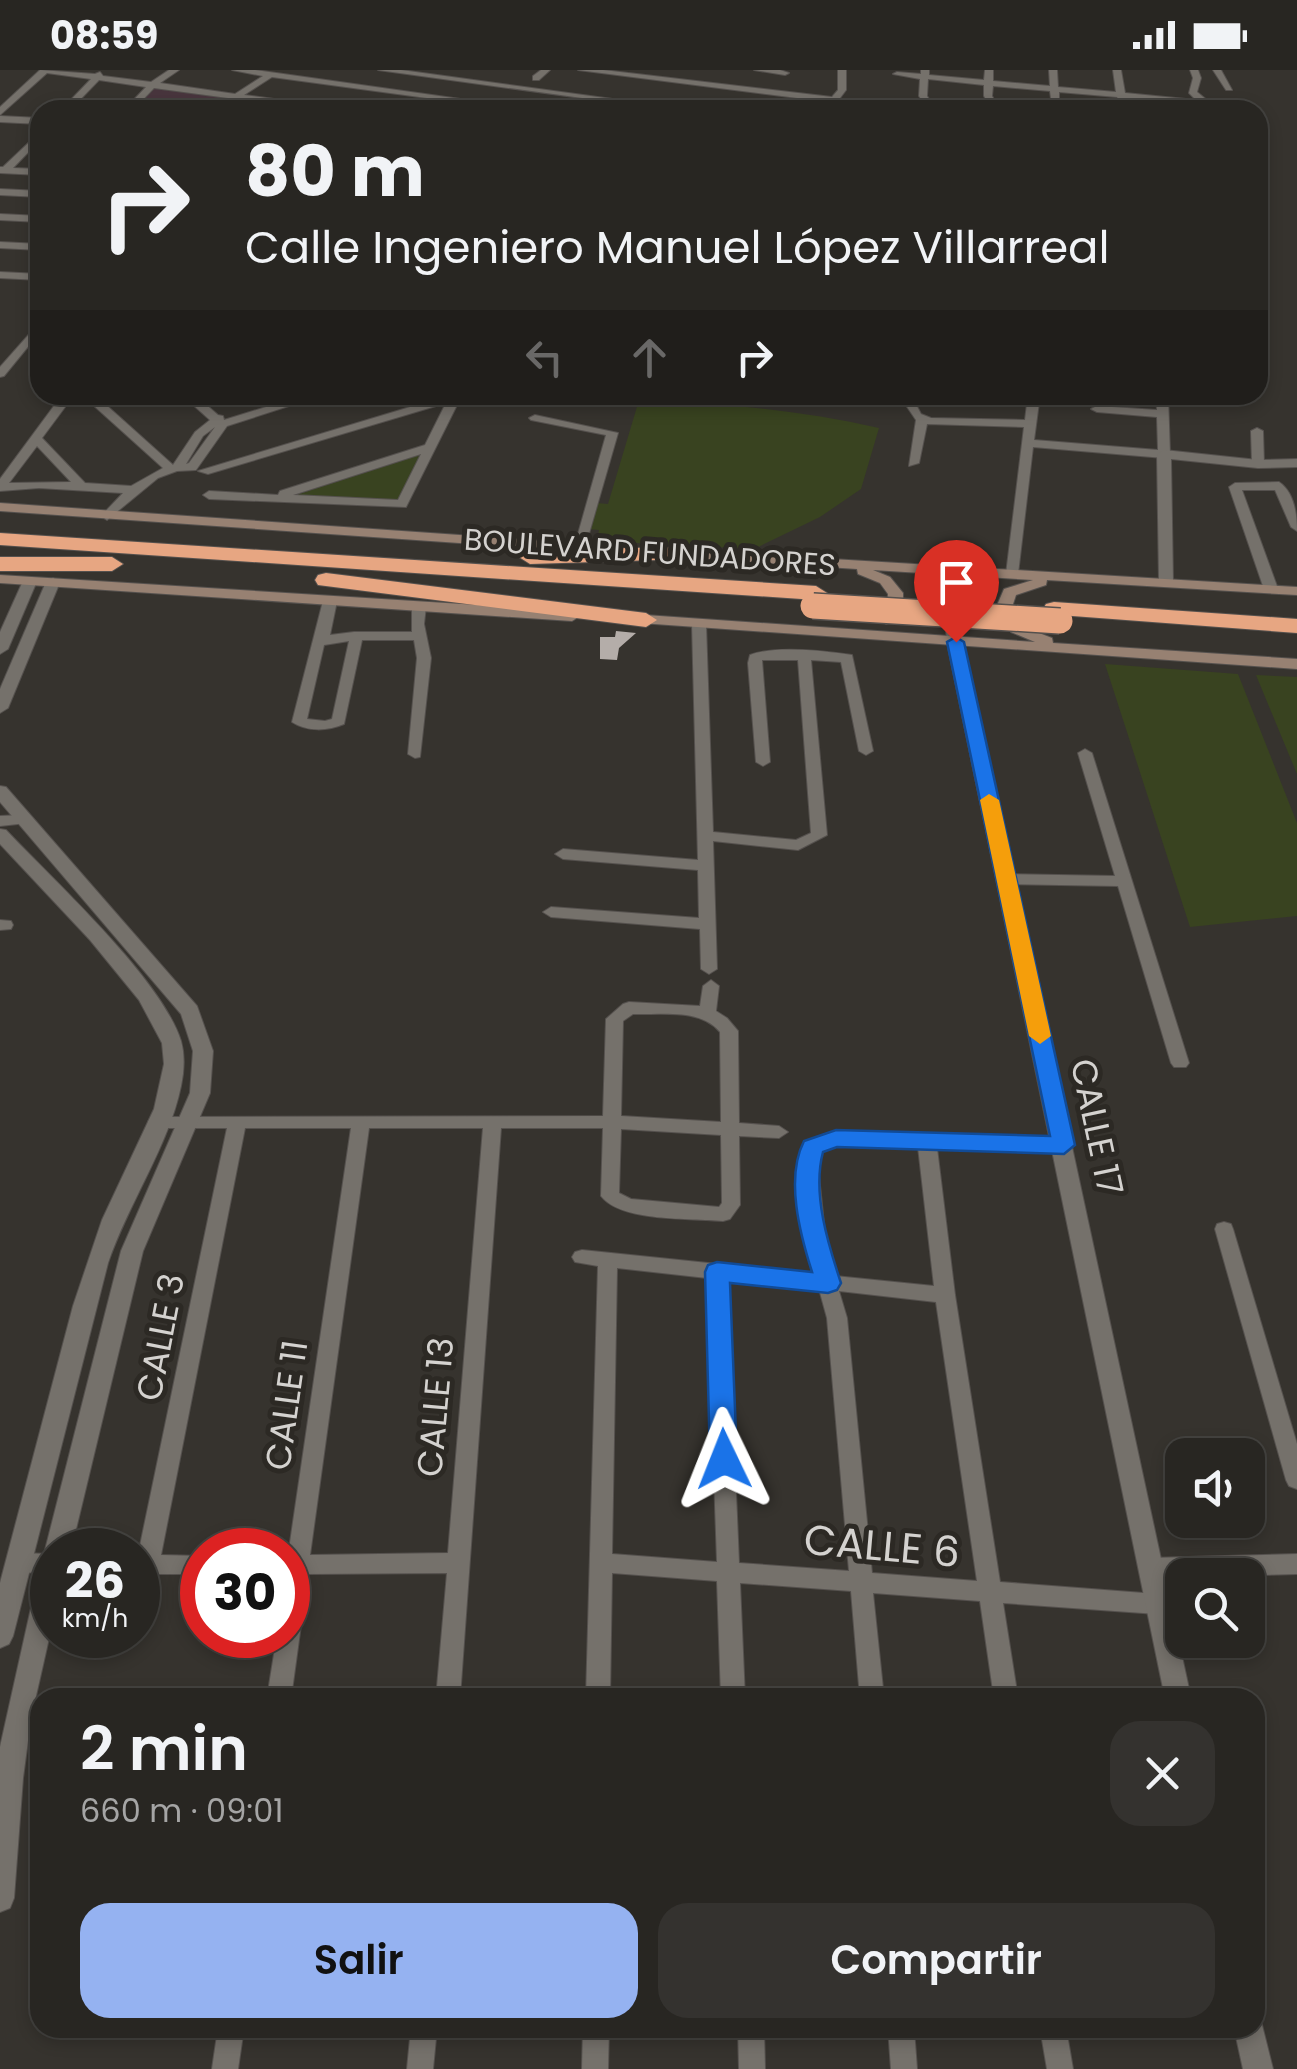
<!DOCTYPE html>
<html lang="es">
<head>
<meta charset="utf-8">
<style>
	:root { --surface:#282622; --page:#34322f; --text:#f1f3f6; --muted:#a5a5a5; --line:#444340; --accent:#95b2f1 }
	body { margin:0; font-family:Poppins,sans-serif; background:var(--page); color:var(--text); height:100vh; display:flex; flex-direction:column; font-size:38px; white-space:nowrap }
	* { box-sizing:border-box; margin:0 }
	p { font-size:32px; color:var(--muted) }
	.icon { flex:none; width:55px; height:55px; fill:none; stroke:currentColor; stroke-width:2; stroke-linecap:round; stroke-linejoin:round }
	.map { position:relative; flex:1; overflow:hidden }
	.drawer { position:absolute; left:30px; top:1618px; width:1235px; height:350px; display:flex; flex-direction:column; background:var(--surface); border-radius:30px; box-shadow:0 5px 15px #0003,0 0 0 2px var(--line) }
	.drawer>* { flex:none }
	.guide { position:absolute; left:30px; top:30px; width:1238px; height:305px; border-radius:30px; box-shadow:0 5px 15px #0003,0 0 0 2px var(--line); background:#282622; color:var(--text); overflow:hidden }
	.buttons { position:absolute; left:1165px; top:1368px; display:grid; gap:20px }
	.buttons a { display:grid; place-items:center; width:100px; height:100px; border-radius:20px; background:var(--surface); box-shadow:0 5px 15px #0003,0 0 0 2px var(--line); font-size:50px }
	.speed { position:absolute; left:30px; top:1458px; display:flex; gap:20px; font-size:50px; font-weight:700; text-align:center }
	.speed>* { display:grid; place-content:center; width:130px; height:130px; border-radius:50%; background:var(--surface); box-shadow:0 5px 15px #0003,0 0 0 2px var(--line); line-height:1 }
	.speed small { font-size:25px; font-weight:400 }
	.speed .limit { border:15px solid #d22; background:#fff; color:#111 }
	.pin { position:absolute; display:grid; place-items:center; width:85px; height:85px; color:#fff; margin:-102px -42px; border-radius:50% 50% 50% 0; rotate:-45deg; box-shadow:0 0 10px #0007 }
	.pin .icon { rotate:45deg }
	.me { position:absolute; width:110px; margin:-55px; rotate:358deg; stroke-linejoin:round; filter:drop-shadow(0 0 8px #0008) }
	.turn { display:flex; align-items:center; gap:35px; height:210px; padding:0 50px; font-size:45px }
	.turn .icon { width:130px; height:130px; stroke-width:2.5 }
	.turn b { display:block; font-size:70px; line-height:85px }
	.lanes { display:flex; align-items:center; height:95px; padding:0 50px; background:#0003; justify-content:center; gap:50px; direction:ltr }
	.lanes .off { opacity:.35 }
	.round { display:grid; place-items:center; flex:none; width:105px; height:105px; border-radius:30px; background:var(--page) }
	.summary { display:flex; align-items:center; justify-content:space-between; height:170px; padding:0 50px }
	h1 { font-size:60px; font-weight:600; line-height:75px }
	.cta { display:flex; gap:20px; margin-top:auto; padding:20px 50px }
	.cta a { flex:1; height:115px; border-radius:30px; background:var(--accent); color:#111; font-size:40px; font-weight:600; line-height:115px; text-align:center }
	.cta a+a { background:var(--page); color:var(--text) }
	.status { display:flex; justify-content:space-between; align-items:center; height:70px; padding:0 50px; background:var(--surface); direction:ltr }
	.status svg { height:28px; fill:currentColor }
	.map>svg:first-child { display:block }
</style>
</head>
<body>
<div class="status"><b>08:59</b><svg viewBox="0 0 49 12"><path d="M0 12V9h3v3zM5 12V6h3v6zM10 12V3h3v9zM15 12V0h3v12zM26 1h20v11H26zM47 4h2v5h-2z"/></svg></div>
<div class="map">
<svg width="1297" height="1999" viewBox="0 0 1297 1999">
	<rect width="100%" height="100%" fill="#36332e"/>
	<polygon fill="#48353d" points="155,18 227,28 208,40 134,40"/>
	<g fill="#394320">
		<path d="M639,330C721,333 800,340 879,358L861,419L820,447L754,479L597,471L599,460L588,459L597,433L608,434Z"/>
		<polygon points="420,385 400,432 296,425"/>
		<polygon points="1105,594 1238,604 1297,753 1297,846 1190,857"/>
		<polygon points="1256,605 1297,607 1297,704"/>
	</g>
	<polygon fill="#b4ada9" points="616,561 636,563 619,578 617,590 600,589 600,567 615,567"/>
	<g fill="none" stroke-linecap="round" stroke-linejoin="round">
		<g stroke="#55514e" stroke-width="2">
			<g id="minor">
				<polygon points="40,0 95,4 100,2 103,6 151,12 169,0 179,0 160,13 235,24 263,6 232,0 255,0 539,40 516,40 272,7 244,25 318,35 322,32 365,40 314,40 238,29 221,40 211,40 228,28 154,18 133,40 124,40 146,17 99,10 70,40 61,40 91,9 47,3 0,45 0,37"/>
				<polygon points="378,0 401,0 693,40 669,40"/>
				<polygon points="541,0 550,0 539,10 533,10 533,6"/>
				<polygon points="578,0 603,0 832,27 838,20 838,0 846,0 846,20 831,40 823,40 829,32"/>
				<polygon points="754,0 780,0 789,3 785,5"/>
				<polygon points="921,0 929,0 929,5 984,10 985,0 993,0 993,11 1050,16 1049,0 1057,0 1058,17 1116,22 1113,0 1121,0 1125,23 1196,30 1189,23 1193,8 1190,0 1198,0 1201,8 1197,22 1219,40 1210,40 1204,36 1126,28 1135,40 1126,40 1117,27 1059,22 1059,29 1068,40 1059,40 1051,29 1050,21 993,16 992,26 1000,40 992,40 984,26 984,15 928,9 927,26 936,40 928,40 919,26 920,9 893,4 897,2 921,4"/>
				<polygon points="1213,0 1221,0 1232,20 1226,20"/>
				<polygon points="756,33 763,35 759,40 750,40"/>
				<polygon points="0,46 40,48 40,54 0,52"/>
				<polygon points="40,62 40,70 13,98 40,99 40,105 0,103 0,97 3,97"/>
				<polygon points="1258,76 1262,79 1267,94 1263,107 1258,110"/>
				<polygon points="0,119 40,121 40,127 0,125"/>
				<polygon points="0,144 40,146 40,152 0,150"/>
				<polygon points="0,172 40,174 40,180 0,178"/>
				<polygon points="0,202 40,204 40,210 0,208"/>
				<polygon points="40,252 40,262 4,306 0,307 0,297"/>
				<path d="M62,325H74L42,368L85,413L131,416L163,398L82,325H95L173,395L195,362L210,350L182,325H195L218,345L223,346L224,350L305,325H323L227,356L196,400L177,401L158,408L107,450L101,446L123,423L39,418L0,421V409ZM215,357L189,393L186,394L203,366ZM37,376L71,412L9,413Z"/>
				<path d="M450,325H462L406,437L209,429L203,425L209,421L278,425L280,421L425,375L446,333L208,404L198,401ZM421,384L398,430L293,425Z"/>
				<polygon points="899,325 911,325 921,344 931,348 1025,350 1028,325 1040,325 1034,370 1158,380 1157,347 1097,342 1091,339 1097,336 1157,340 1156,325 1168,325 1170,384 1164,388 1033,377 1018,504 1012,508 1006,504 1024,357 927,354 919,393 909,396 916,350"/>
				<polygon points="535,345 618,363 584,481 574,478 606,365 531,350 529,348"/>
				<polygon points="1257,358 1263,361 1264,394 1258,398 1252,394 1251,361"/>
				<path d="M1279,412C1294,422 1297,444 1297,461L1291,457L1275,420H1242L1278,519L1271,523L1264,519L1229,417L1235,413Z"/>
				<path d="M330,527L337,531L330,565L354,562H412V536L419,532L426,536L424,554L431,588L420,687L415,688L408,684L417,588L414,570H362L344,654C328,661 307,662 292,652L323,531ZM349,571L332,649L325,651L307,649L324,575Z"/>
				<path d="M699,550L706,554L713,762L796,770L811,763L798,590H762L770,692L763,696L756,692L748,593L750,585C776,575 824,581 852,585L873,681L866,685L859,681L841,592L811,590L827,765L798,780L713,771L717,899L709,904L701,899L700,859L551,847L543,842L551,837L699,848L698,800L563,789L555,784L563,779L698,790L692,554Z"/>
				<polygon points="1085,679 1092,683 1189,993 1186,997 1174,997 1171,993 1118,816 1006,814 998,809 1006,804 1115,806 1078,683"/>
				<polygon points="22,745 30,750 27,753 0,756 0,746"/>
				<polygon points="0,850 11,851 13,855 11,859 0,860"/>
				<path d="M711,910L719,916L716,941L727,948L738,961L739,1053L779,1056L788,1062L779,1068L739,1066L740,1135L730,1149L723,1151C690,1148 621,1152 601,1126L603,1058H501L460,1628H436L447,1503L308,1504L291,1628H267L277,1565H288V1486L351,1058H245L161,1485L202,1486V1504H138V1485L227,1058H157L148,1052L151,1047L603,1046L606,949L623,934L629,932L700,936L703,916ZM633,944C661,945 700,938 720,962L721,1052L621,1046L623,951ZM369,1058H483L448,1483L310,1485ZM621,1059L721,1065L722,1133L719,1137L631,1129L619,1123Z"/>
				<path d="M835,1061L1070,1070L1073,1075L1070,1080L1064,1082L937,1078L955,1225L1000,1512L1157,1524L1165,1527L1168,1534L1165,1541L1157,1544L1003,1533L1018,1628H994L980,1531L873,1523L884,1628H860L851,1521L740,1513L745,1628H721L717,1511L612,1503L610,1628H586L598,1196L575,1192L572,1187L575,1182L582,1180L815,1204L806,1173L799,1087L807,1072ZM837,1075L918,1077L934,1216L835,1206L826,1173L817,1087L820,1081ZM617,1198L707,1208L717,1492L612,1484ZM727,1210L819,1219L827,1248L849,1501L739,1493ZM839,1221L936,1232L977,1511L872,1503L847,1248Z"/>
				<polygon points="1224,1152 1231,1154 1233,1159 1297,1374 1297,1419 1289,1416 1286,1410 1215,1159 1217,1154"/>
				<polygon points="17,1483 52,1484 52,1502 17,1503 9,1500 6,1493 9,1486"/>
				<polygon points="1297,1484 1297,1504 1150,1508 1142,1505 1139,1498 1142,1491 1150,1488"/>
				<polygon points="218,1958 244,1958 238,1999 212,1999"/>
				<polygon points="411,1958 437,1958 433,1999 407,1999"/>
				<polygon points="583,1958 609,1958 608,1999 582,1999"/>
				<polygon points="738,1958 764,1958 765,1999 739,1999"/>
				<polygon points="888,1958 914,1958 917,1999 891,1999"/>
				<polygon points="1040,1958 1066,1958 1073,1999 1047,1999"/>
			</g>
		</g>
		<g stroke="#55514e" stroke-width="2">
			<g id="tertiary">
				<polygon points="1164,380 1258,390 1297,389 1297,397 1258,398 1171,389 1173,512 1166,516 1159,512 1157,384"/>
				<polygon points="948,497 955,501 963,572 1191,1628 1165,1628 947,572 941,501"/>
				<polygon points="30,507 37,511 8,579 0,584 0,562 23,511"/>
				<polygon points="53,508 60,512 8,638 0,643 0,619 46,512"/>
				<polygon points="0,716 6,717 197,936 213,981 210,1023 143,1181 71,1480 52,1480 52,1489 45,1480 121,1181 190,1023 193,981 181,944 0,732"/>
				<path d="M0,759L6,760C53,810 161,908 181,971C185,985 184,1002 181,1016C169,1075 128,1134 108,1193L13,1566L9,1574L0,1578V1513L73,1236L102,1150L154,1039L164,994L162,973L139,930L90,870L0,774Z"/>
				<polygon points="52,1491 52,1555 31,1648 23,1708 14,1828 10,1838 0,1842 0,1677 39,1502 43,1494"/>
				<polygon points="1255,1945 1260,1947 1273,1999 1243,1999 1234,1958 1255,1958"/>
			</g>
		</g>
		<g stroke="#55514e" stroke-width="2">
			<g id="secondary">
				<polygon points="0,433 616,476 623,480 616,484 0,441"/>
				<polygon points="665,479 1297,517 1297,525 1047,510 1046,515 1016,525 1011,540 1021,556 1052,568 1053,573 1297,589 1297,599 626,552 626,546 631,544 1035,572 1011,562 995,540 1004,519 1033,510 873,500 890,507 903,523 903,536 891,552 886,554 878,549 887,536 888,524 880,513 858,504 857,499 660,486 658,483"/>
				<polygon points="0,505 572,541 580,546 572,551 0,513"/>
			</g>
		</g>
		<g stroke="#55514e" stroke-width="2">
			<g id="motorway">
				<polygon points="0,463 816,516 827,523 816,530 0,475"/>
				<polygon points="682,477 690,479 693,484 690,489 530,494 519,487 530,480"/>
				<polygon points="0,487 112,487 123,494 112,501 0,501"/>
				<polygon points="326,503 646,543 657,550 646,557 318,515 315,510 318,505"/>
				<polygon points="1054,532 1297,549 1297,563 1046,544 1043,539 1046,534"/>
			</g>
		</g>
		<use href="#minor" fill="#75716b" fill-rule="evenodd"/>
		<use href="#tertiary" fill="#75716b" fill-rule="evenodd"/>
		<use href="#secondary" fill="#978172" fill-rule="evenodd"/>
		<use href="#motorway" fill="#e7a682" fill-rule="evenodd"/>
		<g stroke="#55514e" stroke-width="21" stroke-linecap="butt">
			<polyline id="motorway-bridge-far1" points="813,536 828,537"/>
		</g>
		<g stroke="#55514e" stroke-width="28" stroke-linecap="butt">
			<polyline id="motorway-bridge" points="813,536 1060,551"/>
		</g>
		<use href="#motorway-bridge-far1" stroke="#e7a682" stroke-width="20"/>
		<use href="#motorway-bridge" stroke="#e7a682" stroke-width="25"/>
	</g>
	<path fill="#1a73e8" stroke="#114b97" stroke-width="2.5" d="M956,567L964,572L1075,1075L1064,1084L837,1077L823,1082C812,1123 828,1174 841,1213L837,1220L828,1223L730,1213L737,1389L733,1397L724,1400L714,1397L710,1389L705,1202L708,1195L717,1192L812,1202C800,1164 785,1108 804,1071L836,1060L1050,1066L947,572Z"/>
	<polygon fill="#f59e0b" points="989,724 999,730 1051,966 1040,974 1029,966 980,730"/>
	<g text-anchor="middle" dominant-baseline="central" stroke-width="10" stroke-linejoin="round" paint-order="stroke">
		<g font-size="30" fill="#d4d2cf" stroke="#2c2924">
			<text transform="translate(650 482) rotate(4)">BOULEVARD FUNDADORES</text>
		</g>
		<g font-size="35" fill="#d4d2cf" stroke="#2c2924">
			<text transform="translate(1097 1057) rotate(78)">CALLE 17</text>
			<text transform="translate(160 1267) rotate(-79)">CALLE 3</text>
			<text transform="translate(286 1335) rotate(-82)">CALLE 11</text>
			<text transform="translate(435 1337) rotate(-85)">CALLE 13</text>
		</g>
		<g font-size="42" fill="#d4d2cf" stroke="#2c2924">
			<text transform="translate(882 1476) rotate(5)">CALLE 6</text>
		</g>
	</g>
</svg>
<div class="buttons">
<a><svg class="icon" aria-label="sound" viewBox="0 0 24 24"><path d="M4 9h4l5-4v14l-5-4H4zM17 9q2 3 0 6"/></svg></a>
<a><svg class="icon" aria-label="search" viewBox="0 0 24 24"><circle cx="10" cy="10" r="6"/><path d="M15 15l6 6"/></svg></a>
</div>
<div class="speed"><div>26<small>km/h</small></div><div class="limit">30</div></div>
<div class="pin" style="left:956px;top:572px;background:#d93025"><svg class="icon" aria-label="arrive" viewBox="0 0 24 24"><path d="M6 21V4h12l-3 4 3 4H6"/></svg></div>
<svg class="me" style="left:724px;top:1389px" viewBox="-20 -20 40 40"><path d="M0-17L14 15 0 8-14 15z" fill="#1a73e8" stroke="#fff" stroke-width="4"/></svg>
<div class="guide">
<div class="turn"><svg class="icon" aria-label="right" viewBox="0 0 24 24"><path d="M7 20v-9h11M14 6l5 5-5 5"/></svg><div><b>80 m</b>Calle Ingeniero Manuel López Villarreal</div></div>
<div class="lanes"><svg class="icon off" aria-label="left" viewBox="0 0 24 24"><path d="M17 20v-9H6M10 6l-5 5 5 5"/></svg><svg class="icon off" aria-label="ahead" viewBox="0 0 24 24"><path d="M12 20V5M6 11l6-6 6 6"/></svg><svg class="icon" aria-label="right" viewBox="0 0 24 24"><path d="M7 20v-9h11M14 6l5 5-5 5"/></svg></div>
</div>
<section class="drawer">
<div class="summary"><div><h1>2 min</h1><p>660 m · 09:01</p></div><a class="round"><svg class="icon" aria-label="close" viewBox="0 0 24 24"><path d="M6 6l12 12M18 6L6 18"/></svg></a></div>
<div class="cta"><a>Salir</a><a>Compartir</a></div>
</section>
</div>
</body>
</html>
